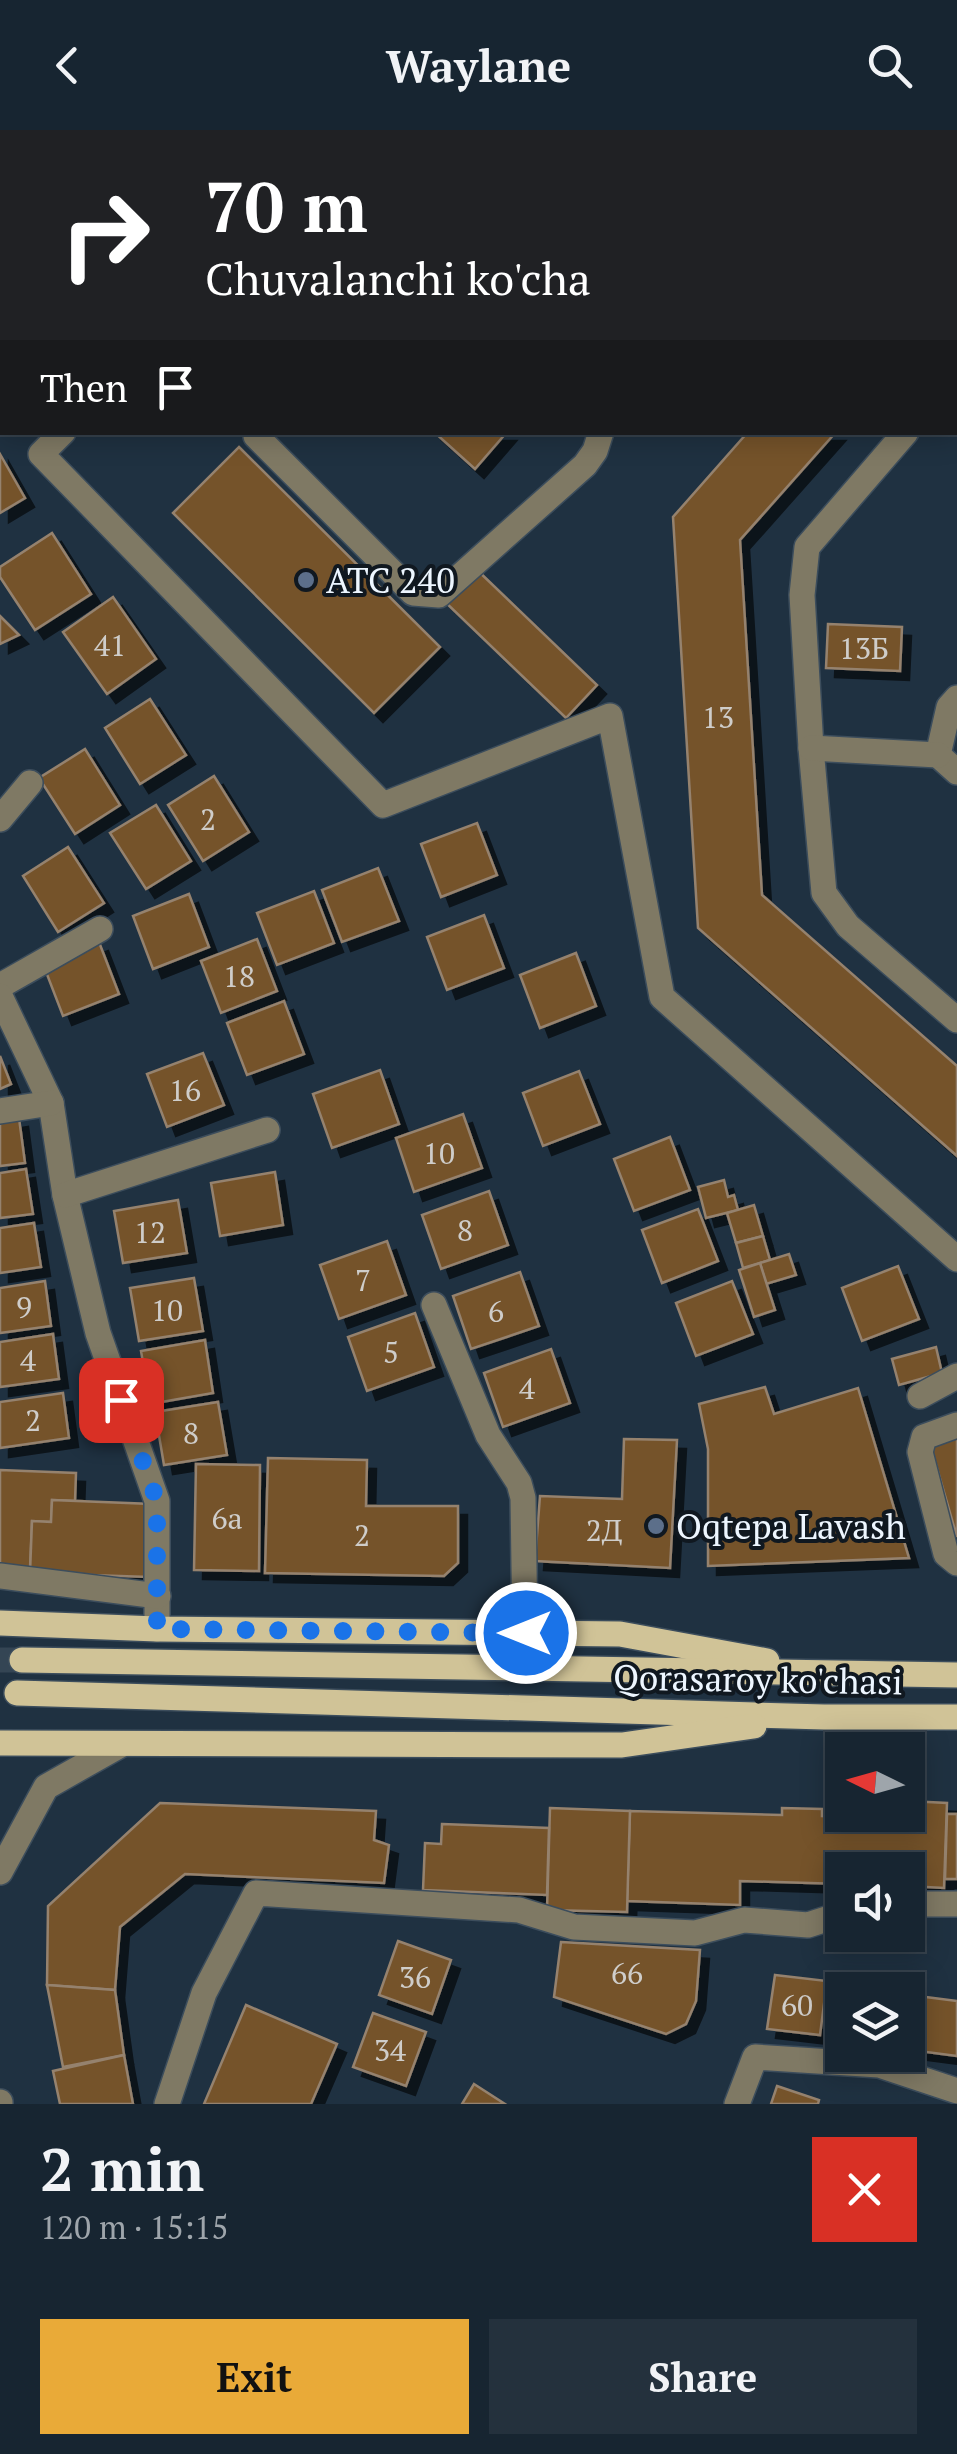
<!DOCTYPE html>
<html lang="en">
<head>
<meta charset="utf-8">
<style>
	:root { --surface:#172531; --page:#24313d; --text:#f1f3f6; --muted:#9ea5ab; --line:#36424d; --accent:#e9aa38 }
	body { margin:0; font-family:"PT Serif",serif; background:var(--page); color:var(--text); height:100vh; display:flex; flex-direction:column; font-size:38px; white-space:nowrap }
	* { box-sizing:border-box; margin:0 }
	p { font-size:32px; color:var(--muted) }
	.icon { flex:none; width:55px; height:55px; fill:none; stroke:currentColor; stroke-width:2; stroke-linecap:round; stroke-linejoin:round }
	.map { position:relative; height:1974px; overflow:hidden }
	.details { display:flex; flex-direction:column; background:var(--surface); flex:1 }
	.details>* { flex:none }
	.banner { position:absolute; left:0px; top:0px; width:958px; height:305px; box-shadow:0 5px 25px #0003,0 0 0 2px var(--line); background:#202124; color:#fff; overflow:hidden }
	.needle { width:65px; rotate:275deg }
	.controls { position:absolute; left:825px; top:1602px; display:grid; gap:20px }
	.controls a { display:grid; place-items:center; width:100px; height:100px; border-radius:0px; background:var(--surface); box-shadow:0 5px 25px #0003,0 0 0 2px var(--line); font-size:50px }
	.pin { position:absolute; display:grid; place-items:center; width:85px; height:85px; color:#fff; margin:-42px; border-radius:20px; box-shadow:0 5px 15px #0006 }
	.me { position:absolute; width:110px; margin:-55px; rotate:270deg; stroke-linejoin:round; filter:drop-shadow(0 0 8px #0008) }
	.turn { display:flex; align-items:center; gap:35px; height:210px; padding:0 40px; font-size:45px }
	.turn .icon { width:130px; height:130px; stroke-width:2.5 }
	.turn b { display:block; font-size:70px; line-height:85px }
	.then { display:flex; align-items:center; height:95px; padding:0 40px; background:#0003; gap:20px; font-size:38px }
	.round { display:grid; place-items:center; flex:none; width:105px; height:105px; border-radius:0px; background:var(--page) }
	.head { display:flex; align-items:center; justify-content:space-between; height:170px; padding:0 40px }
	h1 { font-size:60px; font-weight:700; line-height:75px }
	.cta { display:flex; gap:20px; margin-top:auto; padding:20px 40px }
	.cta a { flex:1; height:115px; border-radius:0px; background:var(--accent); color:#111; font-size:40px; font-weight:700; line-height:115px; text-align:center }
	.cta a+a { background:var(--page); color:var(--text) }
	header { display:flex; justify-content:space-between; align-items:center; height:130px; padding:0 40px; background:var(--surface); font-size:45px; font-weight:700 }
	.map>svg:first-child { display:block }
</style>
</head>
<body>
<header><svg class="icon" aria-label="back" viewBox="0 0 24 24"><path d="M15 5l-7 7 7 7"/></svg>Waylane<svg class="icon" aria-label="search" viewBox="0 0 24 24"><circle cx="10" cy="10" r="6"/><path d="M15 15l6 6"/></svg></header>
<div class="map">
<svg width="957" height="1974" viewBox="0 0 957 1974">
	<defs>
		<filter id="shadow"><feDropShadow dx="9" dy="9" stdDeviation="0" flood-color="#0009"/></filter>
	</defs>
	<rect width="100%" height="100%" fill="#1f3141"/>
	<g fill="#75532c" stroke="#95826e" stroke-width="2.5" filter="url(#shadow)">
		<polygon points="131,0 225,0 128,2"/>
		<polygon points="389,0 457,0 459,2 387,2"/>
		<polygon points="614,0 694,0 611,2"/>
		<polygon points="957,70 957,167 955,169 955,72"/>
		<polygon points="2,138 2,233 0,231"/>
		<polygon points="434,302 507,302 475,339"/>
		<polygon points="748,302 836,302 740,410 762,765 957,936 957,1026 698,798 673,387"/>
		<polygon points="239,317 440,517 374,583 173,383"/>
		<polygon points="0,324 25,368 0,383"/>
		<polygon points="52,403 91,464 35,500 0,447 0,437"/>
		<polygon points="473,436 597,555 566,588 442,469"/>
		<polygon points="113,467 156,529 107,564 63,502"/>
		<polygon points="0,486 19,505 0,514"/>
		<polygon points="828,494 902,497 900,541 826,538"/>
		<polygon points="150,569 186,625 140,654 105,598"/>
		<polygon points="85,619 120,675 75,704 39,648"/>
		<polygon points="214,646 249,702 203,731 168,675"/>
		<polygon points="156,675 191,731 146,759 110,703"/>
		<polygon points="477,693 497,745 441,767 421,714"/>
		<polygon points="68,717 104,773 58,802 23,746"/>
		<polygon points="378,738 399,791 342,812 322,760"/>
		<polygon points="314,761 334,813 277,835 257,783"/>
		<polygon points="189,764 209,817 153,839 133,786"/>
		<polygon points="484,785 504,838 447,860 427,807"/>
		<polygon points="257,809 277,861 221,883 201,831"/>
		<polygon points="99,812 119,864 63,886 43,834"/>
		<polygon points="576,823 596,876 540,898 520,845"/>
		<polygon points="284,871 304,924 247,945 227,893"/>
		<polygon points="203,923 224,975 167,997 147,944"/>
		<polygon points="0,926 11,954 0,959"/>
		<polygon points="380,940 399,994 332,1018 313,964"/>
		<polygon points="579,941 600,994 543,1016 523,963"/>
		<polygon points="463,984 482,1038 414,1062 396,1008"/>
		<polygon points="19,988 25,1033 0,1036 0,991"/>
		<polygon points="670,1007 690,1060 634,1081 614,1029"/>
		<polygon points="26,1039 33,1084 0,1088 0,1043"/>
		<polygon points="275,1042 283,1095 220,1106 211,1053"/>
		<polygon points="724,1050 728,1067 734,1065 738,1080 706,1088 698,1057"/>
		<polygon points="489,1061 508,1115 441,1139 422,1085"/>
		<polygon points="178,1070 187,1123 123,1133 114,1081"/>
		<polygon points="754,1075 763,1106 736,1113 727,1083"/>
		<polygon points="698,1079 718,1131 662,1153 642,1100"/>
		<polygon points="34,1093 41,1137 0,1143 0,1098"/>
		<polygon points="763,1106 770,1130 743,1138 736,1113"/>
		<polygon points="387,1111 406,1165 339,1189 320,1135"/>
		<polygon points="789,1124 796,1145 766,1154 760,1133"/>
		<polygon points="760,1133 775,1180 754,1187 739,1140"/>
		<polygon points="898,1136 919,1189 862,1211 842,1158"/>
		<polygon points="520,1142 539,1196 471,1219 453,1166"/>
		<polygon points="194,1148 203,1201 139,1211 130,1158"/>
		<polygon points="45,1151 51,1196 0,1203 0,1158"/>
		<polygon points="732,1151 753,1204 696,1226 676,1173"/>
		<polygon points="415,1183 434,1237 367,1261 348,1207"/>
		<polygon points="53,1204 59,1249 0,1257 0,1212"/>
		<polygon points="205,1210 213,1263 150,1274 141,1221"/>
		<polygon points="936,1217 942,1243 899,1255 892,1229"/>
		<polygon points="551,1219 570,1273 503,1297 484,1243"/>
		<polygon points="765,1257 774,1284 858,1258 909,1428 708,1436 708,1319 699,1274"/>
		<polygon points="63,1263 69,1308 0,1318 0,1272"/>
		<polygon points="218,1272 227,1325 164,1335 155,1282"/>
		<polygon points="957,1306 957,1407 930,1314"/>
		<polygon points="624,1309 677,1310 670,1438 535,1431 540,1366 622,1369"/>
		<polygon points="268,1328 367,1330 366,1376 458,1376 458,1433 444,1446 265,1443"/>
		<polygon points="196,1334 260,1335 259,1441 194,1440"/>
		<polygon points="0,1340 76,1343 75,1371 52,1370 51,1392 32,1391 30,1439 0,1437"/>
		<polygon points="52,1370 152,1374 149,1447 30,1443 32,1391 51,1392"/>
		<polygon points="908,1671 947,1673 944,1758 908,1756 908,1740 842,1740 842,1754 740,1751 740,1775 627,1771 630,1681 782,1685 782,1678 822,1679 822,1686 872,1688 872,1685 908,1685"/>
		<polygon points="160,1673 376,1681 374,1710 389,1715 384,1753 185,1744 120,1797 115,1860 47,1855 48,1776"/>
		<polygon points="550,1678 630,1681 627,1782 547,1780"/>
		<polygon points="947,1684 957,1684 957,1749 945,1749"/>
		<polygon points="442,1694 549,1698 547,1765 423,1760 425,1713 441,1714"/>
		<polygon points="398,1811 451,1830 432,1884 379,1865"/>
		<polygon points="561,1812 700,1820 696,1871 686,1894 666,1904 554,1867"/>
		<polygon points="775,1845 827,1851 820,1905 767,1899"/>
		<polygon points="841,1853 893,1860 842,1860 842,1909 834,1907"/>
		<polygon points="47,1855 115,1860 124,1925 63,1937"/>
		<polygon points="918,1866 957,1871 957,1926 911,1920"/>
		<polygon points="246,1875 337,1914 311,1974 204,1974"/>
		<polygon points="373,1883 426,1902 406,1956 353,1937"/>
		<polygon points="124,1925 133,1974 60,1974 53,1941"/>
		<polygon points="474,1954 505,1974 462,1974"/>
		<polygon points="777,1956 819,1970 818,1974 771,1974"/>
	</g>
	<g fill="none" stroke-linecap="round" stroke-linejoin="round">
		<polyline stroke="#344554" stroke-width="25" stroke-dasharray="25 12" stroke-linecap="butt" points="0,1530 22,1530"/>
		<g stroke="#3c4d5c" stroke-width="28">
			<g id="minor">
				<polyline points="512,0 515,2"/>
				<polyline points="49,2 51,0"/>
				<polyline points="305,2 307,0"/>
				<polyline points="846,2 848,0"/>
				<polyline points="0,57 2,54"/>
				<polyline points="955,245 957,243"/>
				<polyline points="63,302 41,324 383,675 610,586 662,867 957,1129"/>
				<polyline points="906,302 807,417 802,465 811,618 824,763 848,796 957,890"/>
				<polyline points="256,306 413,463 439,465 585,335 595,321 601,302"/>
				<polyline points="957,568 949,577 938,625 957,642"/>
				<polyline points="811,618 938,625"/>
				<polyline points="0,689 30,653"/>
				<polyline points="0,856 100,799"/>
				<polyline points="0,866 51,973 65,1065 98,1203 157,1371 157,1499"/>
				<polyline points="0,981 51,973"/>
				<polyline points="65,1065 267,1000"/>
				<polyline points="434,1175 488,1305 519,1353 523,1368 525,1503"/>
				<polyline points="920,1266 957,1246"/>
				<polyline points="957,1295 924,1307 920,1322 946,1424 957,1433"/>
				<polyline points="0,1446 158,1466"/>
				<polyline points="0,1742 46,1657 122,1614"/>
				<polyline points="908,1774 957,1774"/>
				<polyline points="0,1972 0,1974"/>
				<polyline points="167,1974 204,1863 256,1763 519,1780 574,1797 695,1803 744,1790 808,1795 842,1784"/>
				<polyline points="737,1974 755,1927 879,1935 957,1961"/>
			</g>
		</g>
		<g stroke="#3c4d5c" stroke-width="28">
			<g id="major">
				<polyline points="0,1493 157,1499 620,1504 767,1531"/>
				<polyline points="22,1530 957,1545"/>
				<polyline points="17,1563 824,1587 957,1587"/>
				<polyline points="0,1613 622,1615 754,1596"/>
			</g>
		</g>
		<use href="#minor" stroke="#7f7964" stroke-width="25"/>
		<use href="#major" stroke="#d0c397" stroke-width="25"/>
	</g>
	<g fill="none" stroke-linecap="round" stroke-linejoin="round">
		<polyline stroke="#1a73e8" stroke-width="18" stroke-dasharray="0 32.4" points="121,1270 157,1371 157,1499 526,1503"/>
	</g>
	<g fill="#5c6f8a" stroke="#101820" stroke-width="4">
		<circle cx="306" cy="450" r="10"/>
		<circle cx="656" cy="1396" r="10"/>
	</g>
	<g text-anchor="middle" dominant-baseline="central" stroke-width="8" stroke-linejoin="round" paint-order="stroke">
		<g font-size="30" fill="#cfcdca">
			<text x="110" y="515">41</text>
			<text x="864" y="518">13Б</text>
			<text x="718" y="587">13</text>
			<text x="208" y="689">2</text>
			<text x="239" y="846">18</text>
			<text x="185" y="960">16</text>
			<text x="439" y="1023">10</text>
			<text x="465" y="1100">8</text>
			<text x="150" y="1102">12</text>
			<text x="363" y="1150">7</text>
			<text x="24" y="1177">9</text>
			<text x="167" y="1180">10</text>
			<text x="496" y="1181">6</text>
			<text x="391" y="1222">5</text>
			<text x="28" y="1230">4</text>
			<text x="527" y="1258">4</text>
			<text x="33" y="1290">2</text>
			<text x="191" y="1303">8</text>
			<text x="227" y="1388">6a</text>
			<text x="604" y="1400">2Д</text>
			<text x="362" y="1405">2</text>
			<text x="627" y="1843">66</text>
			<text x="415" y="1847">36</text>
			<text x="797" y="1875">60</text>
			<text x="390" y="1920">34</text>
		</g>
		<g font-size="35" fill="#edf6ff" stroke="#101820" text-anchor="start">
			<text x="326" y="450">АТС 240</text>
			<text x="676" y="1396">Oqtepa Lavash</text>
		</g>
		<g font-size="35" fill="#edf6ff" stroke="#101820">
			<text transform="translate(758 1549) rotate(1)">Qorasaroy ko'chasi</text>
		</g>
	</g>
</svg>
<div class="controls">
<a><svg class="needle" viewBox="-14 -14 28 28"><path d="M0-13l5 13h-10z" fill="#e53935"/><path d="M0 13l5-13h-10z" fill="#9ea5ab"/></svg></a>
<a><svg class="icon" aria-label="sound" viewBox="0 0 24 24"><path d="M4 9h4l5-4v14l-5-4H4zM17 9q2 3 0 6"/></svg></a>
<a><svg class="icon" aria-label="layers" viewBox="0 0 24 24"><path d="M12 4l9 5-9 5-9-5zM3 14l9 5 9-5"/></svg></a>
</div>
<div class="pin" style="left:121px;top:1270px;background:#d93025"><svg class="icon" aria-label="arrive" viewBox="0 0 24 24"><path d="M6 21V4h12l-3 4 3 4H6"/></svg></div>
<svg class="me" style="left:526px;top:1503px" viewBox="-20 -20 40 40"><circle r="17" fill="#1a73e8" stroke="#fff" stroke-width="3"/><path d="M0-11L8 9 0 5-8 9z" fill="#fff"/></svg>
<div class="banner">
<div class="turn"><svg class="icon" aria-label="right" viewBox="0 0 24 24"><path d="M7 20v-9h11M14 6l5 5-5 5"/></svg><div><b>70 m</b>Chuvalanchi ko'cha</div></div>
<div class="then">Then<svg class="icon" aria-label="arrive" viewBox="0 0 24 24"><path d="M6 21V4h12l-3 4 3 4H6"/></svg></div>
</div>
</div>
<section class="details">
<div class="head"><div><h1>2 min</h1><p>120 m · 15:15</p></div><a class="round" style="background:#d93025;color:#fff"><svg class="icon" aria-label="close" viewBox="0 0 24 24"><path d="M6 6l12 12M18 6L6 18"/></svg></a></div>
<div class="cta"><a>Exit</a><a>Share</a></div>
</section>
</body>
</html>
